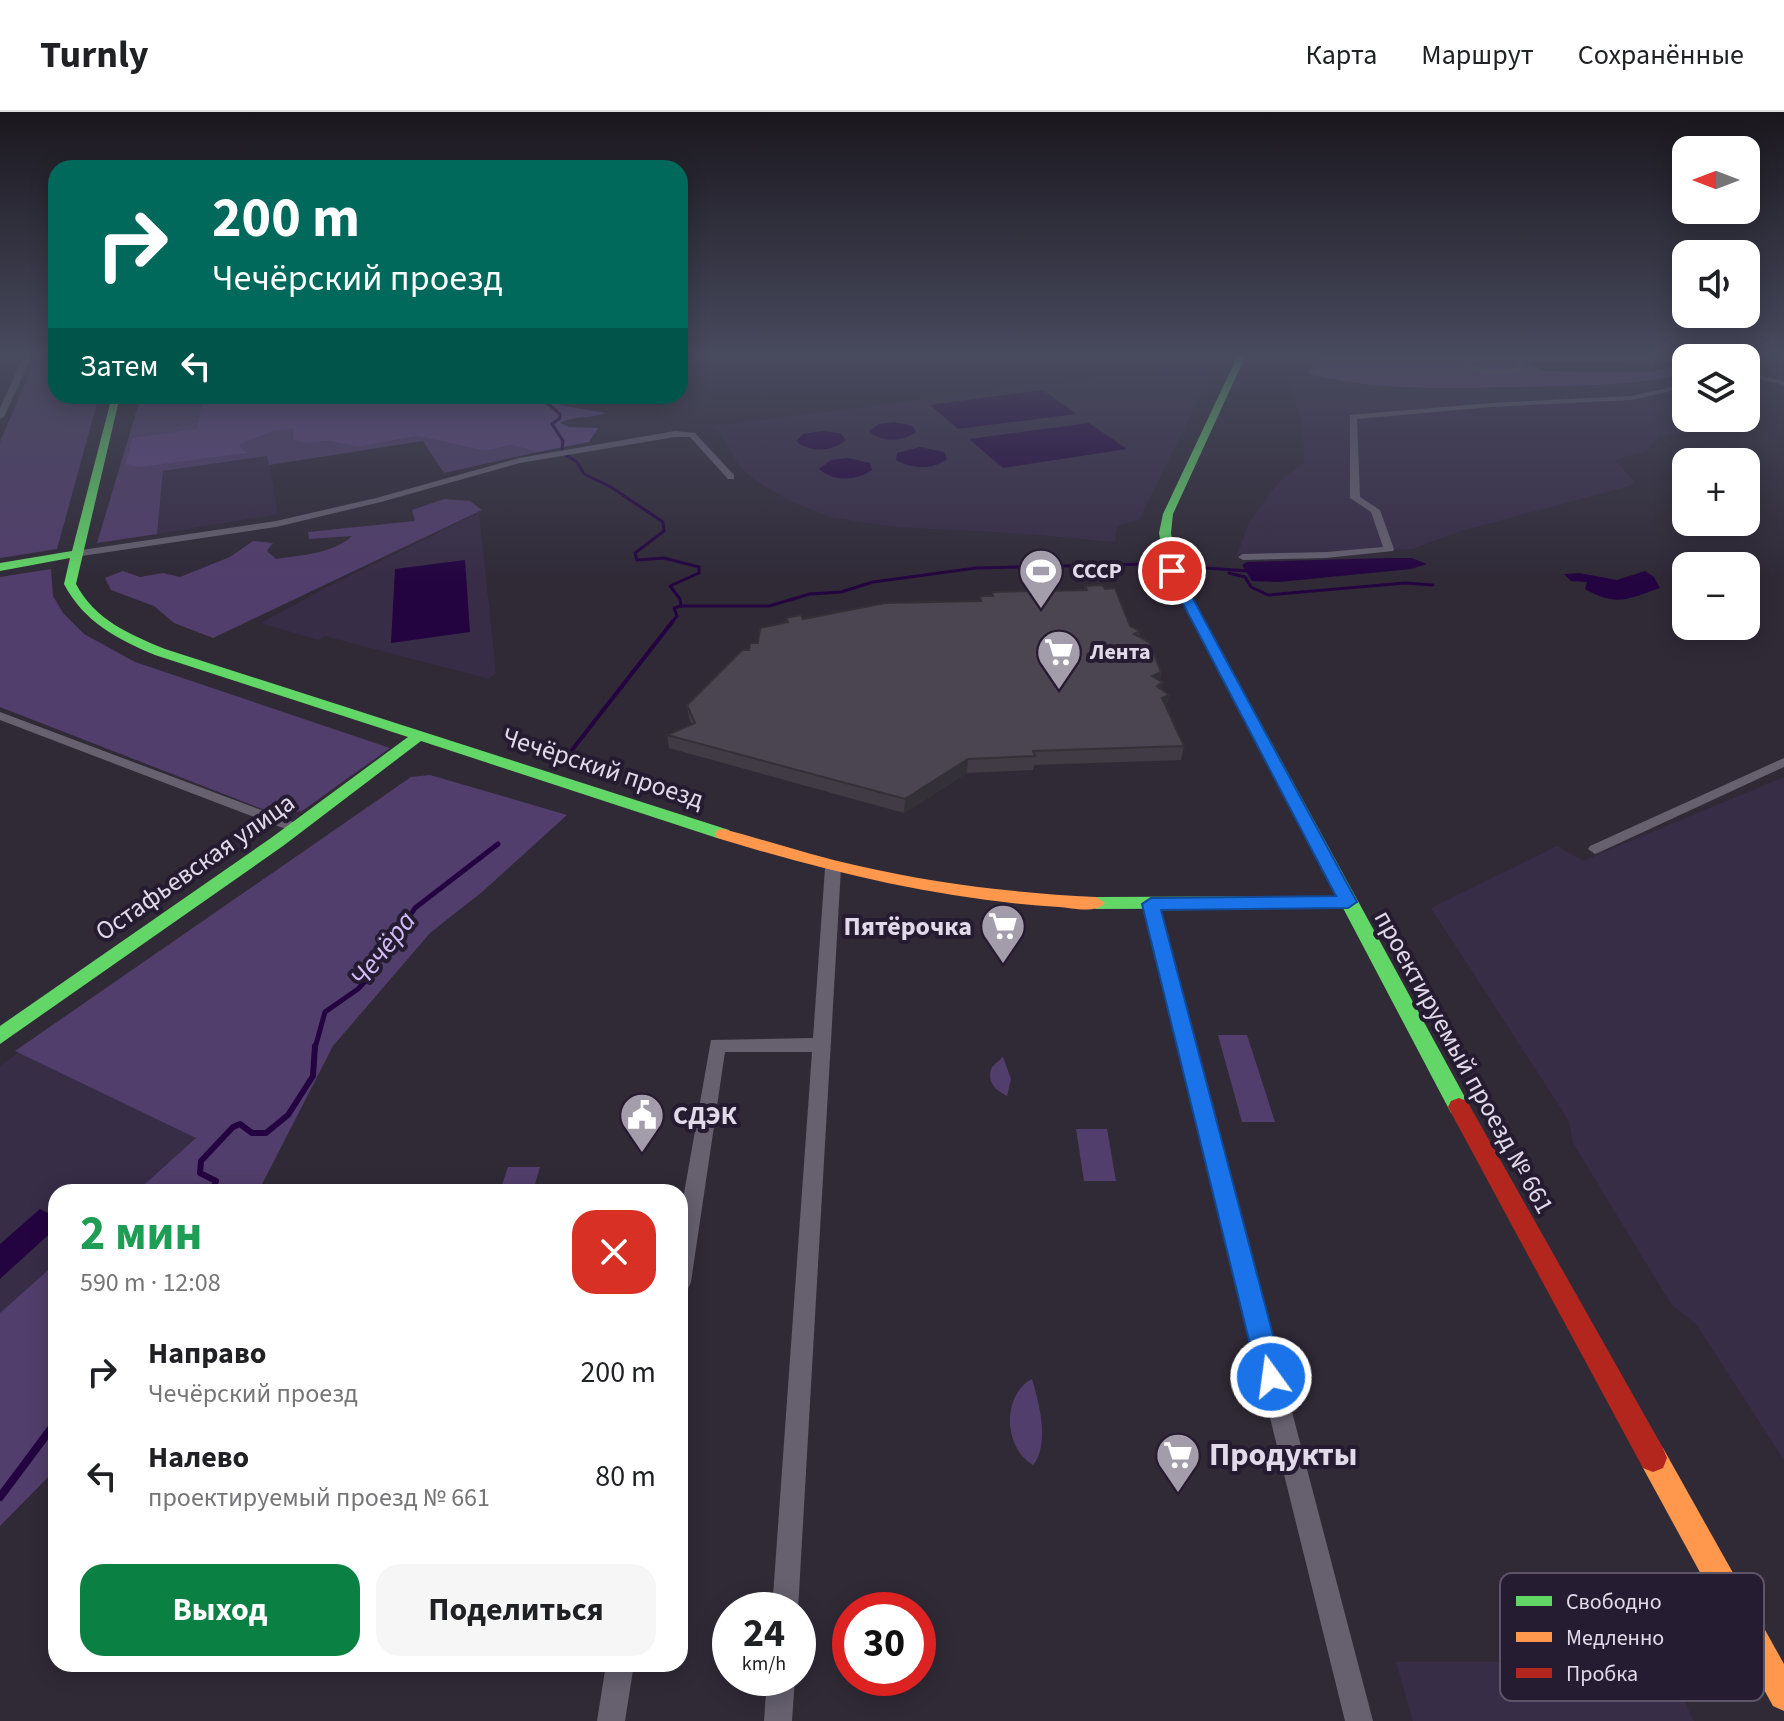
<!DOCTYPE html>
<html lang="ru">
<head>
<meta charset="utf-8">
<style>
	:root { --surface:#fff; --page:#f6f6f6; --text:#202124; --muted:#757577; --line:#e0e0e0; --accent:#0b8043 }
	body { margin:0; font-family:"Source Sans 3",sans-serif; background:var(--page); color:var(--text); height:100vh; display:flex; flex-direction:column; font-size:30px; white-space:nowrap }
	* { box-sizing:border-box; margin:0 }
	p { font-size:26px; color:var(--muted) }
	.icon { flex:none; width:44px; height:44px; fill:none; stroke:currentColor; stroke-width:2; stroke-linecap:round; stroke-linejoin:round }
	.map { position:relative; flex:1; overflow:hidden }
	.side { position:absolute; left:48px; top:1072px; width:640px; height:488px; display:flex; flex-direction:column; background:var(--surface); border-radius:24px; box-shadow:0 4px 20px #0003 }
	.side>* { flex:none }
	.banner { position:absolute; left:48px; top:48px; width:640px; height:244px; border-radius:24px; box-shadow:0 4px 20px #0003; background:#00695c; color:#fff; overflow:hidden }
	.needle { width:52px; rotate:270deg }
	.controls { position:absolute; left:1672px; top:24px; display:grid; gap:16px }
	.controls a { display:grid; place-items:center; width:88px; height:88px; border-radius:16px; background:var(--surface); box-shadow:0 4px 20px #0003; font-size:40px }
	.speed { position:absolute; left:712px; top:1480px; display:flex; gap:16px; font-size:40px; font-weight:700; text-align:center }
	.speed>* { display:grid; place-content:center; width:104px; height:104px; border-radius:50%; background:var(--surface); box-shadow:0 4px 20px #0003; line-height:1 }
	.speed small { font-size:20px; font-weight:400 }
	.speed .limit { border:12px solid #d22; background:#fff; color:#111 }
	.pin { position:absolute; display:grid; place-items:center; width:68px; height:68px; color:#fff; margin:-34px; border:4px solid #fff; border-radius:50%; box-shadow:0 2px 8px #0007 }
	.me { position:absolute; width:88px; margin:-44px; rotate:346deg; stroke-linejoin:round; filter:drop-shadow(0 0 6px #0008) }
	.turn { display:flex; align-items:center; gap:28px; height:168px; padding:0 32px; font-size:36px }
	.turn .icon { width:104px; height:104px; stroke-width:2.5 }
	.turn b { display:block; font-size:56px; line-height:68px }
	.then { display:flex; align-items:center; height:76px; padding:0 32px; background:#0003; gap:16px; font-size:30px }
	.round { display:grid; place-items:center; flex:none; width:84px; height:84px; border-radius:24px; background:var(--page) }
	.summary { display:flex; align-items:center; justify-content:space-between; height:136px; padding:0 32px }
	h1 { font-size:48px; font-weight:700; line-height:60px; color:#1e9e55 }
	.action { display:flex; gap:16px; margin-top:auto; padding:16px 32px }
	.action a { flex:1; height:92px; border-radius:24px; background:var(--accent); color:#fff; font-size:32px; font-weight:700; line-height:92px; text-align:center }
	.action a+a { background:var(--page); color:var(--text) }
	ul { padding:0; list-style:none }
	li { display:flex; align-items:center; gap:24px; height:104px; padding:0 32px }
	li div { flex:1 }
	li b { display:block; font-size:30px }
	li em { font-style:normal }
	header { display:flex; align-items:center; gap:48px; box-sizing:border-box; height:112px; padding:0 40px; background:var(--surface); border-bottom:2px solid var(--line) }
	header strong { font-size:38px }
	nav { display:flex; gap:44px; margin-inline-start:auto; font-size:28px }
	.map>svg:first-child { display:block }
</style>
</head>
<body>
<header>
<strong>Turnly</strong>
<nav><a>Карта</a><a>Маршрут</a><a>Сохранённые</a></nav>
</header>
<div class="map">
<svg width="1784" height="1609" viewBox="0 0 1784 1609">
	<rect width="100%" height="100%" fill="#302a37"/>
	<g fill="#382d47">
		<polygon points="1212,251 1214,252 1190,305 1139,408 1117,414 1115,430 1013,421 896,415 834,406 789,389 755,368 741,356 714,314"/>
		<polygon points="1298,259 1364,274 1423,277 1640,272 1686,261 1686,306 1712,306 1698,319 1658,324 1645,340 1615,348 1634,369 1630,374 1461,419 1412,437 1237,443 1249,410 1277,372 1304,350 1303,315 1288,267"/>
		<polygon points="268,344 278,402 157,422 163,359"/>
		<polygon points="479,401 496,561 489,567 325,524 318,528 261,511 331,473"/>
		<polygon points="1784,665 1784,1348 1696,1212 1671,1192 1573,1031 1569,1009 1431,796 1557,734 1583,749"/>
		<polygon points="21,939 196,1026 136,1080 56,1080 56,1151 0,1201 0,954"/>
		<polygon points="1396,1550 1665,1550 1694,1609 1413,1609"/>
	</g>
	<g fill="#523e6c">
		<polygon points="37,243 56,243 56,284 99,284 57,437 0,446 0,330"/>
		<polygon points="141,284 199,284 202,289 197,317 193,319 201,347 246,340 239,333 271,320 295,315 295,323 307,331 328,329 359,335 417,324 485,339 511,333 538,340 444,361 423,329 269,353 267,344 163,359 157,422 97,431"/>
		<path d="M444,387L470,389L482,398L213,526L174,511L154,494L111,478L105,466L123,459L140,465L163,461L180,465L230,445L253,429L273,431L267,439L276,447C302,443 332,442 352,424L309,427L308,420L415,409L412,398Z"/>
		<polygon points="51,457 53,484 63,501 84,522 135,550 390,636 302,699 275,702 0,595 0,465"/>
		<polygon points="430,663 567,703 482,780 430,821 333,934 258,1080 136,1080 196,1026 15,939 411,665"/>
		<polygon points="1218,923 1247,923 1275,1010 1242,1010"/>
		<path d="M1003,945L1011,967L1007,984C995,978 986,969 992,955Z"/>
		<polygon points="1076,1017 1107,1017 1116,1069 1084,1069"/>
		<polygon points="508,1055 540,1055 533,1079 500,1079"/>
		<polygon points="56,1151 56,1357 0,1414 0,1201"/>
		<path d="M1032,1267C1039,1290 1050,1332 1033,1353C1004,1337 1001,1283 1032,1267Z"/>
	</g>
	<g fill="#624685">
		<path d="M1314,243H1517L1544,259L1649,260L1686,252V261C1629,275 1580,273 1522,275C1450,276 1380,280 1309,262Z"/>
		<path d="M199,284H473L484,289L499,284H562L560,293L606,301C591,307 573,303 560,311L569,315L598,316L589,330L538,340L511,333L485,339L417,324L359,335L328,329L307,331L293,328L294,316L271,320L239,333L247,341L138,355L126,352L132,326L197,317L202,289Z"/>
	</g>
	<g fill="#240440">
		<polygon points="1043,278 1076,302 958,317 930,293"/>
		<path d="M894,310L913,314L916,320C903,330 881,331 869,319L879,312Z"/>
		<polygon points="1089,311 1127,337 1003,356 969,327"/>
		<path d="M822,319L840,321L846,328C833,340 809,341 796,329L803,322Z"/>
		<path d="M920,335L944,340L947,347C933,358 911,357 896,348L897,341Z"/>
		<path d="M848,346L870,351L872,358C857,369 833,370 819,357L831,348Z"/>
		<polygon points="1391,446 1412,446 1427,452 1411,457 1279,470 1252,469 1242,453 1247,450"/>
		<polygon points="465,448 470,520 391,531 395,457"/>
		<path d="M1645,459L1654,465L1660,476C1628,487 1617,495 1585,477L1587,470L1571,469L1564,462L1579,461L1617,468Z"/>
		<polygon points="40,1097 56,1105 56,1116 0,1167 0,1132"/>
	</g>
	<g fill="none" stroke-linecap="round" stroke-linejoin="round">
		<g stroke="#240440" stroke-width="3">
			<polyline points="539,284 560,302 560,306 552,312 563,329 562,337"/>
			<polyline points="566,343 577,350 584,362 611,375 663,410 664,419 635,441 637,448 664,446 699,455 699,461 670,474 680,487 681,494"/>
			<polyline points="1229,461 1245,465 1251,475 1268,483 1405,471 1433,473"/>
			<polyline points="681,494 769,494 810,482 841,480 873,470 976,456 1149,452 1248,459"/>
			<polyline points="671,511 677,504 674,496 681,494"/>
		</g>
		<polyline stroke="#240440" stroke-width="4" points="572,638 673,509"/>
		<polyline stroke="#240440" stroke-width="5" points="315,936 325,900 358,877 370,864 376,841 397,824 415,796 498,732"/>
		<polyline stroke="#240440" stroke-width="6" points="212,1080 216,1069 200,1061 201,1049 233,1015 240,1012 252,1021 266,1021 288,1003 313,964 315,934"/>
		<polyline stroke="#240440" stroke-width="8" points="0,1385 56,1310"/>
		<g fill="#66606f" fill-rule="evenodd">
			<polygon points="24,243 32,243 4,305 0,307 0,296"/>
			<polygon points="1704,243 1714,243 1719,246 1709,246"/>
			<path d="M1518,244L1689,246H1686V249L1523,250L1525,257C1504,266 1479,265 1461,250H1318L1314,248L1318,246ZM1469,250H1516L1518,254C1501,261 1485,259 1469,250Z"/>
			<polygon points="1746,260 1784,269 1784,273 1746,264"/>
			<polygon points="1686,272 1686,276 1631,288 1491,295 1357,307 1360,385 1380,398 1394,437 1393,439 1326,446 1243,448 1238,445 1243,442 1326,440 1383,435 1371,400 1350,386 1350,303 1491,291 1631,284"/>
			<polygon points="675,319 695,321 734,363 734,367 728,367 690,325 675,325 520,351 381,390 276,415 75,445 70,442 75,439 276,409 376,386 519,346"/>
			<polygon points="0,600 301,713 303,716 301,719 291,719 0,608"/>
			<polygon points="1784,646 1784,655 1600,740 1595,742 1588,737 1590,734"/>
			<polygon points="833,751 841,756 798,1498 772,1498 812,940 725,940 691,1170 688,1177 680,1180 680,1104 711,928 813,926 825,756"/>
			<polygon points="1151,787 1159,792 1373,1609 1345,1609 1143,792"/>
			<polygon points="606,1552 634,1552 625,1609 597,1609"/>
			<polygon points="767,1566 795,1566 792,1609 764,1609"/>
		</g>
		<g fill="#63d668" fill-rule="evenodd">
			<polygon points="1238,243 1246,243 1173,402 1171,421 1178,459 1467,989 1470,995 1467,1001 1459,1004 1451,1001 1343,796 1096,797 1087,791 1096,785 1337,784 1166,459 1159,421 1163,402"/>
			<path d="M112,284H120L76,472C95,508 129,522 165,537L729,718L731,722L729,726H717L421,629L283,734L0,932V914L271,726L408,625L155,543C117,527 84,510 64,472L70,446L0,459V451L72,439Z"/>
		</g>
		<g fill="#ff974d" fill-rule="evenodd">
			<path d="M723,717C769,729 813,744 859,754C937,772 1016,781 1096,785L1105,791C1096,802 1072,796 1059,795C942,788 828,760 717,726L715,722L717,718Z"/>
			<polygon points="1653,1332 1663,1336 1784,1552 1784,1599 1773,1594 1643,1356 1639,1346 1643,1336"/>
		</g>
		<polygon fill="#b3261e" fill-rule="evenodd" points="1459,986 1467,989 1663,1336 1667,1346 1663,1356 1653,1360 1643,1356 1448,995 1451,989"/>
	</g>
	<polygon fill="#403b45" points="1085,474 1105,477 1130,514 1140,519 1139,524 1161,560 1160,568 1163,570 1161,578 1169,583 1166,595 1184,634 1181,648 1034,653 1033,658 967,661 904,701 669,636 667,623 692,612 689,606 687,593 758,531 786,510 786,506 803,507 979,489 980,484 992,484 992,480 1028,479 1028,476 1046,479 1084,478"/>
	<g fill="#343038">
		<polygon points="1161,560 1159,573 1163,570 1160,583 1152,564"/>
		<polygon points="1169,583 1166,596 1162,586"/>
		<polygon points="968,647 967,661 904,701 905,687"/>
	</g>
	<polygon fill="#4a4550" stroke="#343038" stroke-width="2" points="1103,473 1105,477 1115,476 1130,514 1140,519 1134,522 1149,530 1161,560 1152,564 1163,570 1157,574 1169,583 1162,586 1184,634 1033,639 1035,644 968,647 905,687 667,623 695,611 687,593 742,538 749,538 750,531 758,531 760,516 788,510 786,506 801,503 803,507 885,491 981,489 980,484 993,484 992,480 1029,479 1028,476 1045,475 1046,479 1087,478 1085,474"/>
	<linearGradient id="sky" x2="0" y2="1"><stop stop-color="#1a171e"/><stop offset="0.52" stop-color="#484a5e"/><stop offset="1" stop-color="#484a5e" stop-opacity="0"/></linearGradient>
	<rect width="1784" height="468" fill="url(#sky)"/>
	<polygon fill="#1a73e8" stroke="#114b97" stroke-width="2" points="1168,456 1178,459 1357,790 1348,796 1161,798 1284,1265 1281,1275 1271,1279 1262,1275 1258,1265 1142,792 1151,786 1336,784 1166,459"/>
	<defs>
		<g id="stadium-pin" transform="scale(2.3)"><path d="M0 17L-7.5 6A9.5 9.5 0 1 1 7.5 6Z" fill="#a29cab" stroke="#251c31"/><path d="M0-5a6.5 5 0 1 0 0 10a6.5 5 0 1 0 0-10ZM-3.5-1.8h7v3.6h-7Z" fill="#fff"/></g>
		<g id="supermarket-pin" transform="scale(2.3)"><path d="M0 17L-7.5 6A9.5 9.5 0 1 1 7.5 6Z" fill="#a29cab" stroke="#251c31"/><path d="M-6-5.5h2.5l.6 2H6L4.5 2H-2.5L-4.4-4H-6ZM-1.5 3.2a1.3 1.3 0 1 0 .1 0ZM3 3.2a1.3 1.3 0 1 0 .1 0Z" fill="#fff"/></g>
		<g id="civic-pin" transform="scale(2.3)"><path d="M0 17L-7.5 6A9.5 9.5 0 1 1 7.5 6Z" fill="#a29cab" stroke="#251c31"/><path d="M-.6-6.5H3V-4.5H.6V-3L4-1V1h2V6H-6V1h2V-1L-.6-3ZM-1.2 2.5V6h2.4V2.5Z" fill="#fff"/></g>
	</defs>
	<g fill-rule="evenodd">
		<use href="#stadium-pin" x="1041" y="459"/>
		<use href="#supermarket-pin" x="1059" y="540"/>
		<use href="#supermarket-pin" x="1003" y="814"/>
		<use href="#civic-pin" x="642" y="1003"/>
		<use href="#supermarket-pin" x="1178" y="1343"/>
	</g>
	<g text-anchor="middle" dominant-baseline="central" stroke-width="8" stroke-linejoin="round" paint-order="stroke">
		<g font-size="22" font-weight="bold" fill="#e0dae9" stroke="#251c31" text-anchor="start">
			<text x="1072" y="459">СССР</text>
			<text x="1090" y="540">Лента</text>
		</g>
		<g font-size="26" fill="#e0dae9" stroke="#251c31">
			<text transform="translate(603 656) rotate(18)">Чечёрский проезд</text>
			<text transform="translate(195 755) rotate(-35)">Остафьевская улица</text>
			<text transform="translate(1464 950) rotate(61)">проектируемый проезд № 661</text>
		</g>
		<g font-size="26" font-weight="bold" fill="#e0dae9" stroke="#251c31" text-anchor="end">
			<text x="972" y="814">Пятёрочка</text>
			<text x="673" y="1003" text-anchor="start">СДЭК</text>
		</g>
		<g font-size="28" font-style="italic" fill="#d4bcf8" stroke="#251c31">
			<text transform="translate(383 837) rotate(-52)">Чечёра</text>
		</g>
		<g font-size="32" font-weight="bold" fill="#e0dae9" stroke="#251c31" text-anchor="start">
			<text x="1209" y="1343">Продукты</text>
		</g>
	</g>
	<rect x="1500" y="1461" width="264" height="128" rx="12" fill="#251c31" stroke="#5d5568" stroke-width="2"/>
	<rect x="1516" y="1484" width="36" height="10" fill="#63d668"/>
	<rect x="1516" y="1520" width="36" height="10" fill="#ff974d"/>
	<rect x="1516" y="1556" width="36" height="10" fill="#b3261e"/>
	<g font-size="22" fill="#e0dae9">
		<text x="1566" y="1497">Свободно</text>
		<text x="1566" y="1533">Медленно</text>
		<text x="1566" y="1569">Пробка</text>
	</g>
</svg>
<div class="controls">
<a><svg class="needle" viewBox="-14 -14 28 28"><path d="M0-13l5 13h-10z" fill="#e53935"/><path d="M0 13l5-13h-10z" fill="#757577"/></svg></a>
<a><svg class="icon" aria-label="sound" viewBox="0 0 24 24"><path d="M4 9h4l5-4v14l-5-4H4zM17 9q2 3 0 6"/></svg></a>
<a><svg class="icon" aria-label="layers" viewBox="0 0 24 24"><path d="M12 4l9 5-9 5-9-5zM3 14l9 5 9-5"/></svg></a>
<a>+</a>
<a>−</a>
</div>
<div class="speed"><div>24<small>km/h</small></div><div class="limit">30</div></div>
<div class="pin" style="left:1172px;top:459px;background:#d93025"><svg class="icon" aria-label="arrive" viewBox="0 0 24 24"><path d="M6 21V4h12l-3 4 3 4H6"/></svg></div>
<svg class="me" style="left:1271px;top:1265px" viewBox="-20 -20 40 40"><circle r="17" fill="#1a73e8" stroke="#fff" stroke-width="3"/><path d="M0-11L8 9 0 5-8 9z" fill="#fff"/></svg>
<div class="banner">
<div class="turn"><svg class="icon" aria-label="right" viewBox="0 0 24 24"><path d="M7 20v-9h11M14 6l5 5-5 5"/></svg><div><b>200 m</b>Чечёрский проезд</div></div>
<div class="then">Затем<svg class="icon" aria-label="left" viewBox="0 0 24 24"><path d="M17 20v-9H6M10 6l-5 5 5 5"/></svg></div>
</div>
<section class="side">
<div class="summary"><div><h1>2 мин</h1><p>590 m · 12:08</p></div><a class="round" style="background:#d93025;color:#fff"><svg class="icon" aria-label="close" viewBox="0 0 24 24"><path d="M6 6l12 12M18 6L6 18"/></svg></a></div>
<ul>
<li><svg class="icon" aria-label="right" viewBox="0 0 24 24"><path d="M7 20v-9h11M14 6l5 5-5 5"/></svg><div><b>Направо</b><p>Чечёрский проезд</p></div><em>200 m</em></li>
<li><svg class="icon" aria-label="left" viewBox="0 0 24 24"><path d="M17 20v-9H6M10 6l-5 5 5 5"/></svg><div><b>Налево</b><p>проектируемый проезд № 661</p></div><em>80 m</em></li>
</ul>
<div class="action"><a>Выход</a><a>Поделиться</a></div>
</section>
</div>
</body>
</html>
